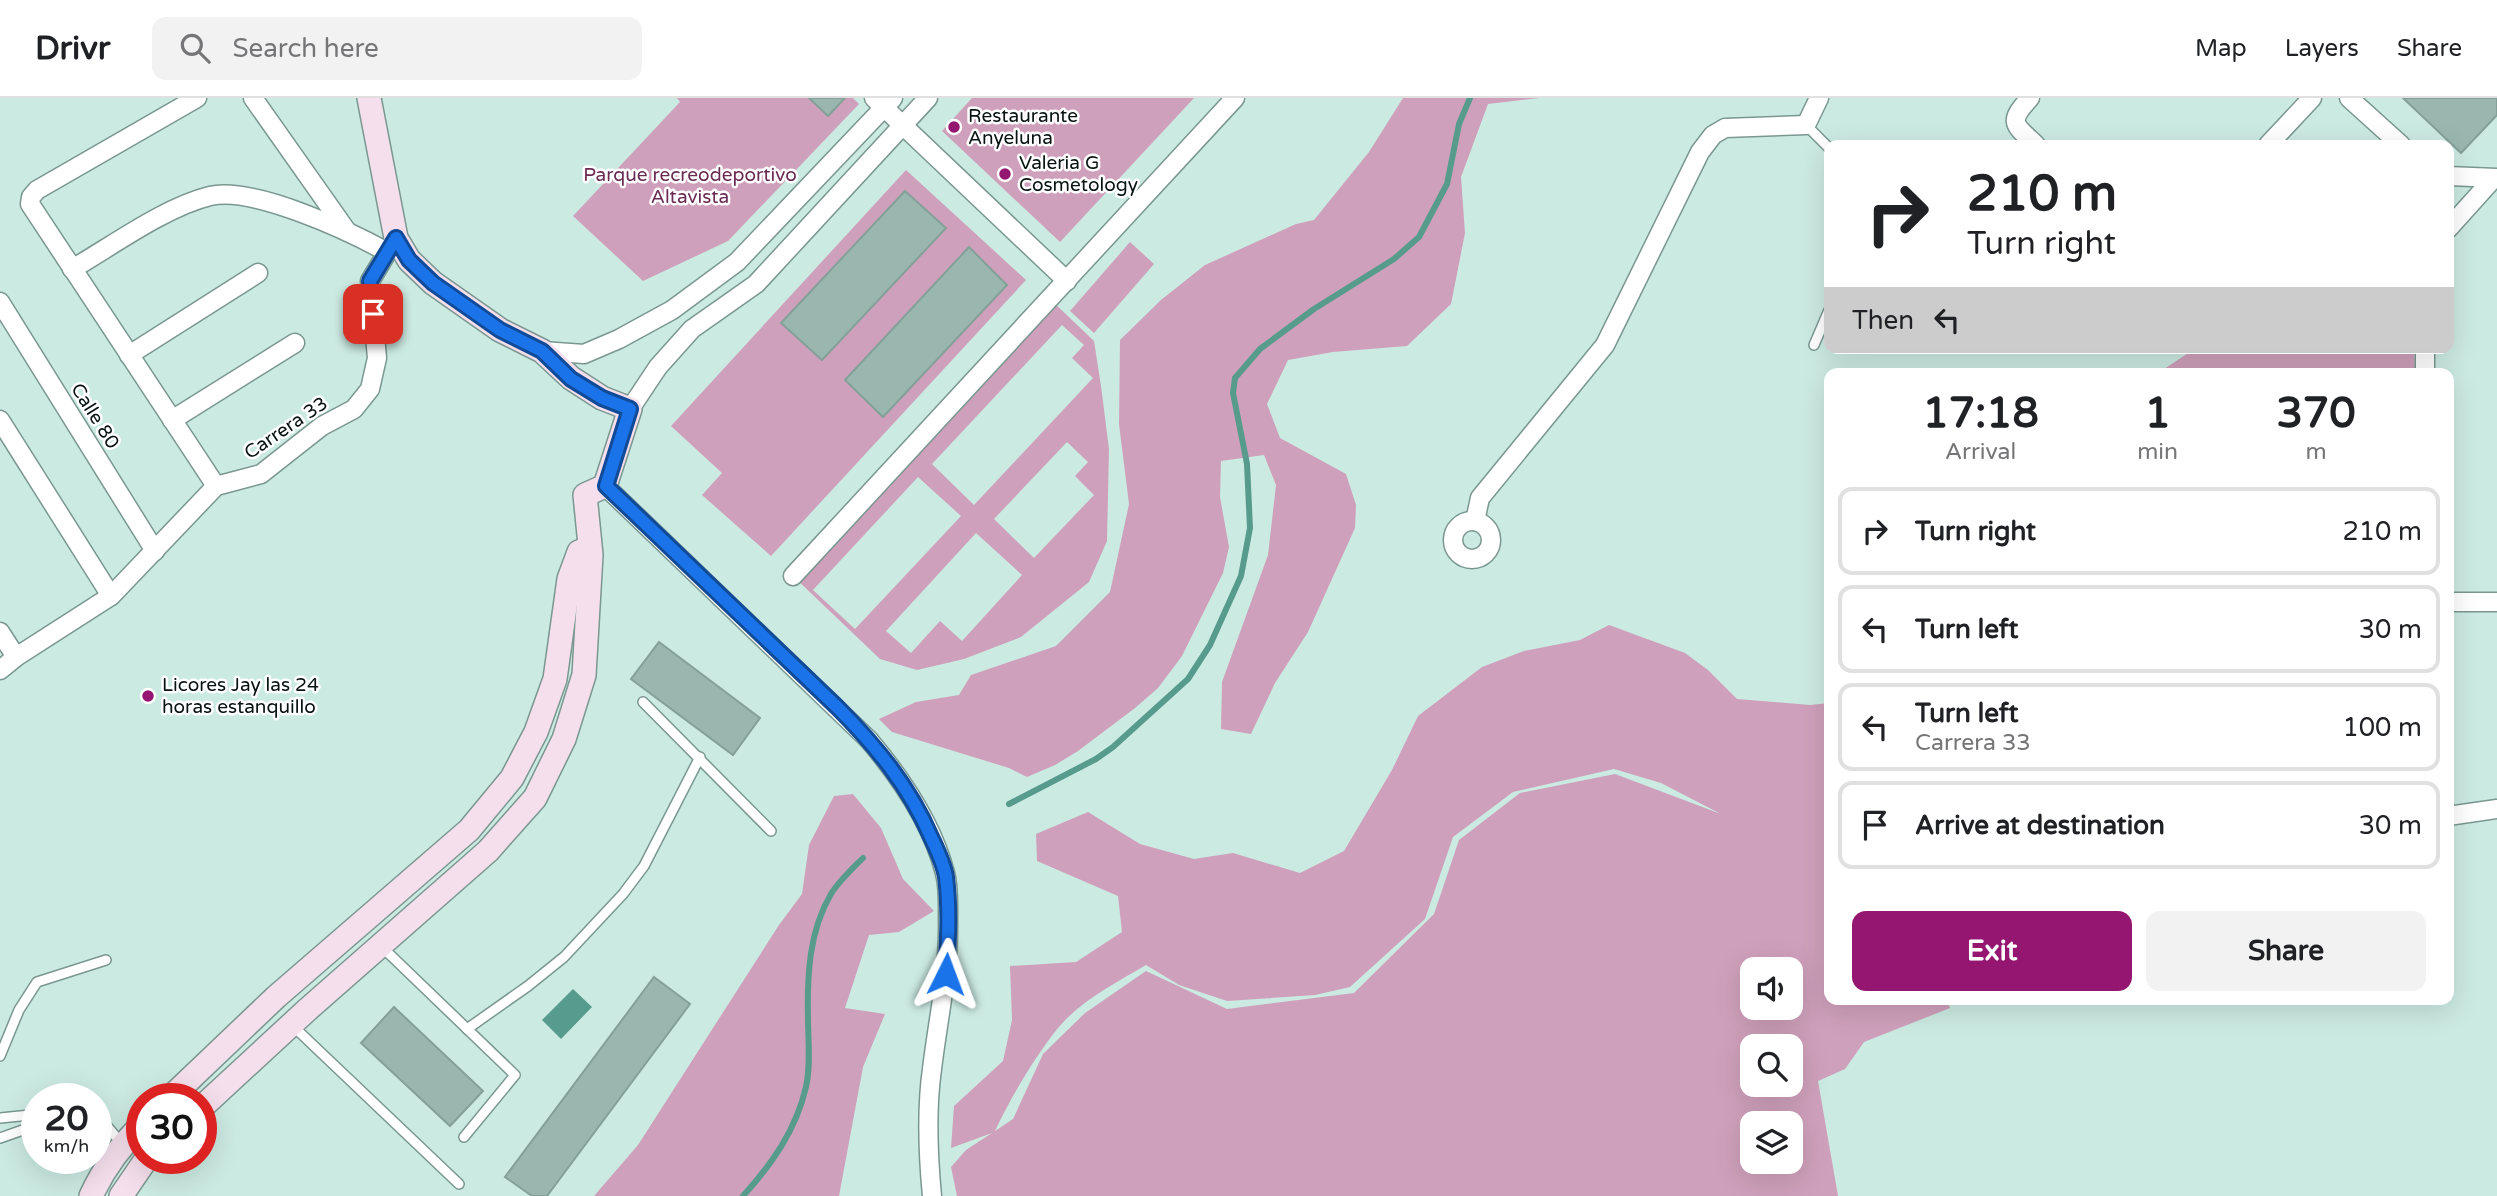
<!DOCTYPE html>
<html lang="en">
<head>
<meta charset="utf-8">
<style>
	:root { --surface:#fff; --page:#f2f2f2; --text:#202124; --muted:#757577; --line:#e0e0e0; --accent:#951670 }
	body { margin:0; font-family:"Varela Round",sans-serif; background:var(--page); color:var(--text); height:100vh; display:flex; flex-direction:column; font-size:26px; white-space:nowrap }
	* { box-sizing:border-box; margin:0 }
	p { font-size:23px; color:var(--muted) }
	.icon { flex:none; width:38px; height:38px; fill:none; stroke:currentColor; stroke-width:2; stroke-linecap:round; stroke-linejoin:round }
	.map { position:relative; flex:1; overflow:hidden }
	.details { position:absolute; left:1824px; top:270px; width:630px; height:637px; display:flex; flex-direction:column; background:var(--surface); border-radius:14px; box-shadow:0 7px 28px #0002 }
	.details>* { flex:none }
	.guide { position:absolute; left:1824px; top:42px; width:630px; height:214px; border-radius:14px; box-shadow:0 7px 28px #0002; background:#fff; color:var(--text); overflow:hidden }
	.tools { position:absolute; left:1740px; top:859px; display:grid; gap:14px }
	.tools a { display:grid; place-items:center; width:63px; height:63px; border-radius:14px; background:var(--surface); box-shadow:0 7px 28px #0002; font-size:35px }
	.speed { position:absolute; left:21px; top:985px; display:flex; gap:14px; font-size:35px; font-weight:700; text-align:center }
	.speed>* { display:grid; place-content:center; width:91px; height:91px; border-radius:50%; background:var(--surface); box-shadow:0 7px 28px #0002; line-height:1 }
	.speed small { font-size:18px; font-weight:400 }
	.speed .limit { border:10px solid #d22; background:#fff; color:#111 }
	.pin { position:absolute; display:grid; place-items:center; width:60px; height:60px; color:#fff; margin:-30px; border-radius:14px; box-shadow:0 4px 10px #0006 }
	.me { position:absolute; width:77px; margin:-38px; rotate:3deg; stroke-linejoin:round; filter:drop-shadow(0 0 5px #0008) }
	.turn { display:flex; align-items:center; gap:24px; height:147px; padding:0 28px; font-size:32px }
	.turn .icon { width:91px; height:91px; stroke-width:2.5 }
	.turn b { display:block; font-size:49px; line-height:60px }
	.then { display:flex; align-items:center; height:66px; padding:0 28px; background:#0003; gap:14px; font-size:26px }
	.eta { display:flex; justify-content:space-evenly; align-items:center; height:119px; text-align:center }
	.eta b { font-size:42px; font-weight:700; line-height:49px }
	.primary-button { display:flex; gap:14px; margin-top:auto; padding:14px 28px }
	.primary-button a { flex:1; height:80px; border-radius:14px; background:var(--accent); color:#fff; font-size:28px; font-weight:700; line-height:80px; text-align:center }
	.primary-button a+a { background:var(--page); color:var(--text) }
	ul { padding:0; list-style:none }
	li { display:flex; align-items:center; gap:21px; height:88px; margin:0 14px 10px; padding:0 14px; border:4px solid var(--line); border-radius:14px }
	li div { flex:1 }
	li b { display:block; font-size:26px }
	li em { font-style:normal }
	header { display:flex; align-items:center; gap:42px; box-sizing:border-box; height:98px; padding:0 35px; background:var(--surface); border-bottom:2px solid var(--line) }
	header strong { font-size:33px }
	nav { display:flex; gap:38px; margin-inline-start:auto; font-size:24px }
	.search { width:490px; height:63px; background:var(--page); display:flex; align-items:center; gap:18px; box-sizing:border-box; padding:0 24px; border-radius:14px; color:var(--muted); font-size:26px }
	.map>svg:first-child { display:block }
</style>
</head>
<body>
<header>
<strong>Drivr</strong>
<div class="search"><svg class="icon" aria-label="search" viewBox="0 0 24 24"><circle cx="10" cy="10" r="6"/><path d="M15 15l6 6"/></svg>Search here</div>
<nav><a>Map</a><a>Layers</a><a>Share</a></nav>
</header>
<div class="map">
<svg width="2497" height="1098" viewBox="0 0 2497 1098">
	<rect width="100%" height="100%" fill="#cbeae2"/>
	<g fill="#cfa0bb" fill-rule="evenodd">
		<polygon points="677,0 853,0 859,6 728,143 643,183 573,118 680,4"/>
		<polygon points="972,0 1194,0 1060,144 942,33"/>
		<polygon points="1403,0 1540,0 1488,6 1461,79 1465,135 1451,206 1407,248 1333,254 1288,262 1267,306 1280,340 1346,376 1356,407 1355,430 1308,534 1275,585 1251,636 1221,631 1222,584 1268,457 1276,387 1264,357 1221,363 1220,399 1229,449 1223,475 1182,558 1158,590 1135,610 1078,653 1055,667 1027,679 1009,670 892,634 879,621 916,604 959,597 971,577 1056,548 1110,494 1129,406 1119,326 1120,242 1161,202 1205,167 1296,126 1314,122 1369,54"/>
		<polygon points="906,72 1026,182 771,458 702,397 722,375 671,328"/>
		<polygon points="1130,144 1154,166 1094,235 1070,213"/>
		<path d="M1050,201L1094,243L1101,288L1109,351L1107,443L1089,484L1021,539L964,561L917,572L880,561L793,478ZM1062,227L1084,247L1072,260L1093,280L974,407L932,366ZM1067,344L1088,364L1075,378L1094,397L1034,460L994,421ZM918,379L961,418L855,531L813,492ZM976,435L1022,477L962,543L940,523L911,555L886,533Z"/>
		<polygon points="2196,250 2414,250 2415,275 2158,275"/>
		<path d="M1609,527L1685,555L1708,572L1737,601L1810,607L1829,605V901H1947L1950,910L1864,944L1845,971L1818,983L1838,1098H957L951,1069L966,1052L992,1035L951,1050L954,1008L1003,963L1012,922L1010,868L1076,864L1122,834L1118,798L1037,763L1036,736L1088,714L1140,746L1194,761L1233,755L1300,775L1344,753L1392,672L1418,618L1482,569L1524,553L1580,542ZM1614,671L1661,685L1721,716L1615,676L1520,695L1459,742L1434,816L1354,895L1227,911L1146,873L1085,915L1043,956L1013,1021L995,1033C1011,999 1034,960 1058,930C1079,904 1117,884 1146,867L1179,887L1227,903L1315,897L1350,889L1425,821L1453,739L1513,694ZM1752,872H1790V910H1752ZM1752,948H1790V987H1752ZM1752,1026H1790V1064H1752Z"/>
		<polygon points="853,696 881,730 903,781 934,813 899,834 869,837 845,910 885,916 863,969 839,1098 594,1098 638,1047 779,827 802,796 809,747 834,698"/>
	</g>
	<polygon fill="#579b8d" points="573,891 592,909 561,941 542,922"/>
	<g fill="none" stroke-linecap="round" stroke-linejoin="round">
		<g stroke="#579b8d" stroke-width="6">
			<polyline points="1009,706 1096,661 1113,649 1188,581 1210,547 1241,478 1250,430 1247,366 1233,295 1235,280 1260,251 1314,211 1394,161 1419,139 1447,86 1459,26 1470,0"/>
			<path d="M743,1098C772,1066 796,1032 806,989C811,967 808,942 808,920C807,878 809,833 831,796C839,783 852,771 863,760"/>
		</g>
	</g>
	<g fill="#99b7af" stroke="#84a199" stroke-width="2">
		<polygon points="809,0 845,0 828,18"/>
		<polygon points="2403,0 2497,0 2497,17 2461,55"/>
		<polygon points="905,93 946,130 822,262 781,225"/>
		<polygon points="969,149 1007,187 883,319 845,282"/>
		<polygon points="659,544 760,620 733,657 631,581"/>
		<polygon points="654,879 690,906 547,1098 532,1098 505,1079"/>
		<polygon points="394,909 483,993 450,1028 361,945"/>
	</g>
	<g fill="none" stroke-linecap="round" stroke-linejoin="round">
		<g stroke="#7a9790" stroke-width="12">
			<g id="lane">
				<polyline points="1806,27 1829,50"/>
				<polyline points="1814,247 1829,212"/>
				<polyline points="643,604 771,733"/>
				<polyline points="382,849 515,977 464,1039"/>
				<polyline points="293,928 459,1086"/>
				<polyline points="467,931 528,888 564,859 623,796 644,768 700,659"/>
				<polyline points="0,958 19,912 37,884 106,862"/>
				<polyline points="96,1015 122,1046"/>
				<polyline points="0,1020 30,1017 37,1027"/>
				<polyline points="0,1040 37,1027"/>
			</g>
		</g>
		<g stroke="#7a9790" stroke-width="21">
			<g id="street">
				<polyline points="197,0 37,92 31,99 30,106 216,388"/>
				<polyline points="253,0 346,132"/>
				<polyline points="874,0 1067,183"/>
				<path d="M2030,0C2007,25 2014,26 2036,47"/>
				<polyline points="2349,0 2401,47"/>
				<polyline points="2268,47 2312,0"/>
				<polyline points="2448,78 2497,80"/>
				<polyline points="2448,131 2492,82"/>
				<path d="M72,171C112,148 165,109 210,98C253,88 349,133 387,154"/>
				<polyline points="0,204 155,453"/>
				<polyline points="542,253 584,256 619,241 672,212 737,164 893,0"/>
				<polyline points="129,257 258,175"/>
				<polyline points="2425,275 2425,250"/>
				<polyline points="630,311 658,269 692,231 756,186 928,0"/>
				<polyline points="0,322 111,498"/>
				<polyline points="172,322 295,245"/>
				<path d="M605,388L869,642C902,681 932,725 945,775C949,790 948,808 948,823C949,873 938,921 932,971C926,1013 928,1056 932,1098"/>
				<polyline points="1475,423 1480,400 1605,247 1700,54 1713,37 1725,30 1806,27 1819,0"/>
				<circle cx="1472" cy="442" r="19"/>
				<polyline points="793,478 1235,0"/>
				<polyline points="2448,504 2497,504"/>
				<polyline points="0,534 16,559"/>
				<polyline points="0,572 16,559 111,498 216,388 261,376 322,328 354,311 370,291 377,260 370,183 396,140"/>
				<polyline points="2448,718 2497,711"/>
			</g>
		</g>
		<g stroke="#7a9790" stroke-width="26">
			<g id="secondary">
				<polyline points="169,1001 276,899 469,732 512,680 536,634 555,581 569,481 579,454 589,450"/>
				<polyline points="201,1010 307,912 488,753 535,700 564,641 584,577 591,457 585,397 605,388 630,311 602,300 571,280 542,253 500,232 433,185 409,162 396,140 369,0"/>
				<path d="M91,1098C104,1070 119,1049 142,1027"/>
				<polyline points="121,1098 147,1060"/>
			</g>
		</g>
		<use href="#lane" stroke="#fff" stroke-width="9"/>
		<use href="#street" stroke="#fff" stroke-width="18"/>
		<use href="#secondary" stroke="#f5dfec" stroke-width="23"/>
	</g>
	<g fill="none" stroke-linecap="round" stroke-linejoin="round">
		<g stroke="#114b97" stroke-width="18">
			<path id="route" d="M373,216L370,183L396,140L409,162L433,185L500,232L542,253L571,281L602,300L630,311L606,388L837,609C876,648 909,688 931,739C937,752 944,766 946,779C950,811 948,844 946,876"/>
		</g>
		<use href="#route" stroke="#1a73e8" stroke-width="12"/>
	</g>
	<g fill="#951670" stroke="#fff" stroke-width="2.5">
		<circle cx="954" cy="29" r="7"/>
		<circle cx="1005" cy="76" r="7"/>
		<circle cx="148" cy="598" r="7"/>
	</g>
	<g text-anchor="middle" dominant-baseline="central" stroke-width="5" stroke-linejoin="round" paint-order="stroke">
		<g font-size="19" fill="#081311" stroke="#fff" text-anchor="start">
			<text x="968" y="18">Restaurante<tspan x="968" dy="22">Anyeluna</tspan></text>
			<text x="1019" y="65">Valeria G<tspan x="1019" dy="22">Cosmetology</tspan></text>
			<text x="162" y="587">Licores Jay las 24<tspan x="162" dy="22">horas estanquillo</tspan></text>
		</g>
		<g font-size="19" fill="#6a2b53" stroke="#fff">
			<text x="690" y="77">Parque recreodeportivo<tspan x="690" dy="22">Altavista</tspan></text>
		</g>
		<g font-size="19" fill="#081311" stroke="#fff">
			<text transform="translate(95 318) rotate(58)">Calle 80</text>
			<text transform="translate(286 330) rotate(-34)">Carrera 33</text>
		</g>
	</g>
</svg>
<div class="tools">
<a><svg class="icon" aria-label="sound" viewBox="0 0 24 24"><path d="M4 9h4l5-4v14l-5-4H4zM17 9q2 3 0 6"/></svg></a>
<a><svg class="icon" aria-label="search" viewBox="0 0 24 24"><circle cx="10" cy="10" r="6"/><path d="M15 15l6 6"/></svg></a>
<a><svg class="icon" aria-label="layers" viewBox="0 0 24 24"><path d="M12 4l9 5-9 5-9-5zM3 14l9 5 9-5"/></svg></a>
</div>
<div class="speed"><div>20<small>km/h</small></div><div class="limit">30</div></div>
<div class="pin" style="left:373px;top:216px;background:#d93025"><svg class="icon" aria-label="arrive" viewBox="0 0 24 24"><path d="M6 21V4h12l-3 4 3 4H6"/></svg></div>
<svg class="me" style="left:946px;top:876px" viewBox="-20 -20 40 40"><path d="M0-17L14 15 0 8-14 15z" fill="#1a73e8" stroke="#fff" stroke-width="4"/></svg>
<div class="guide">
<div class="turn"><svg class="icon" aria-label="right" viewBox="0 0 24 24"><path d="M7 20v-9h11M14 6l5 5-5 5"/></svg><div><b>210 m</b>Turn right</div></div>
<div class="then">Then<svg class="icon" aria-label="left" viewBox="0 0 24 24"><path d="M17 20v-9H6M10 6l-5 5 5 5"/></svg></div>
</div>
<section class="details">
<div class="eta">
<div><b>17:18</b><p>Arrival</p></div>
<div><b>1</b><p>min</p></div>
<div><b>370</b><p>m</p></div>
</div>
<ul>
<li><svg class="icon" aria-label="right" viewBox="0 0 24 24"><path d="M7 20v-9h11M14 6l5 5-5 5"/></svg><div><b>Turn right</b></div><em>210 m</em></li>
<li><svg class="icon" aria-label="left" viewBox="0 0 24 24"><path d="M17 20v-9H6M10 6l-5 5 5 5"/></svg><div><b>Turn left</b></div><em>30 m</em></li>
<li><svg class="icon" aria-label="left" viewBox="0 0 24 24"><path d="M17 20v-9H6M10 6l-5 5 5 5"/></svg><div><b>Turn left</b><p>Carrera 33</p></div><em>100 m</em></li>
<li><svg class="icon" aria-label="arrive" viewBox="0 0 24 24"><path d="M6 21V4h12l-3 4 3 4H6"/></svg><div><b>Arrive at destination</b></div><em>30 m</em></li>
</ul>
<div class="primary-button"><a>Exit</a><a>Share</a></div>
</section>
</div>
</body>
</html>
